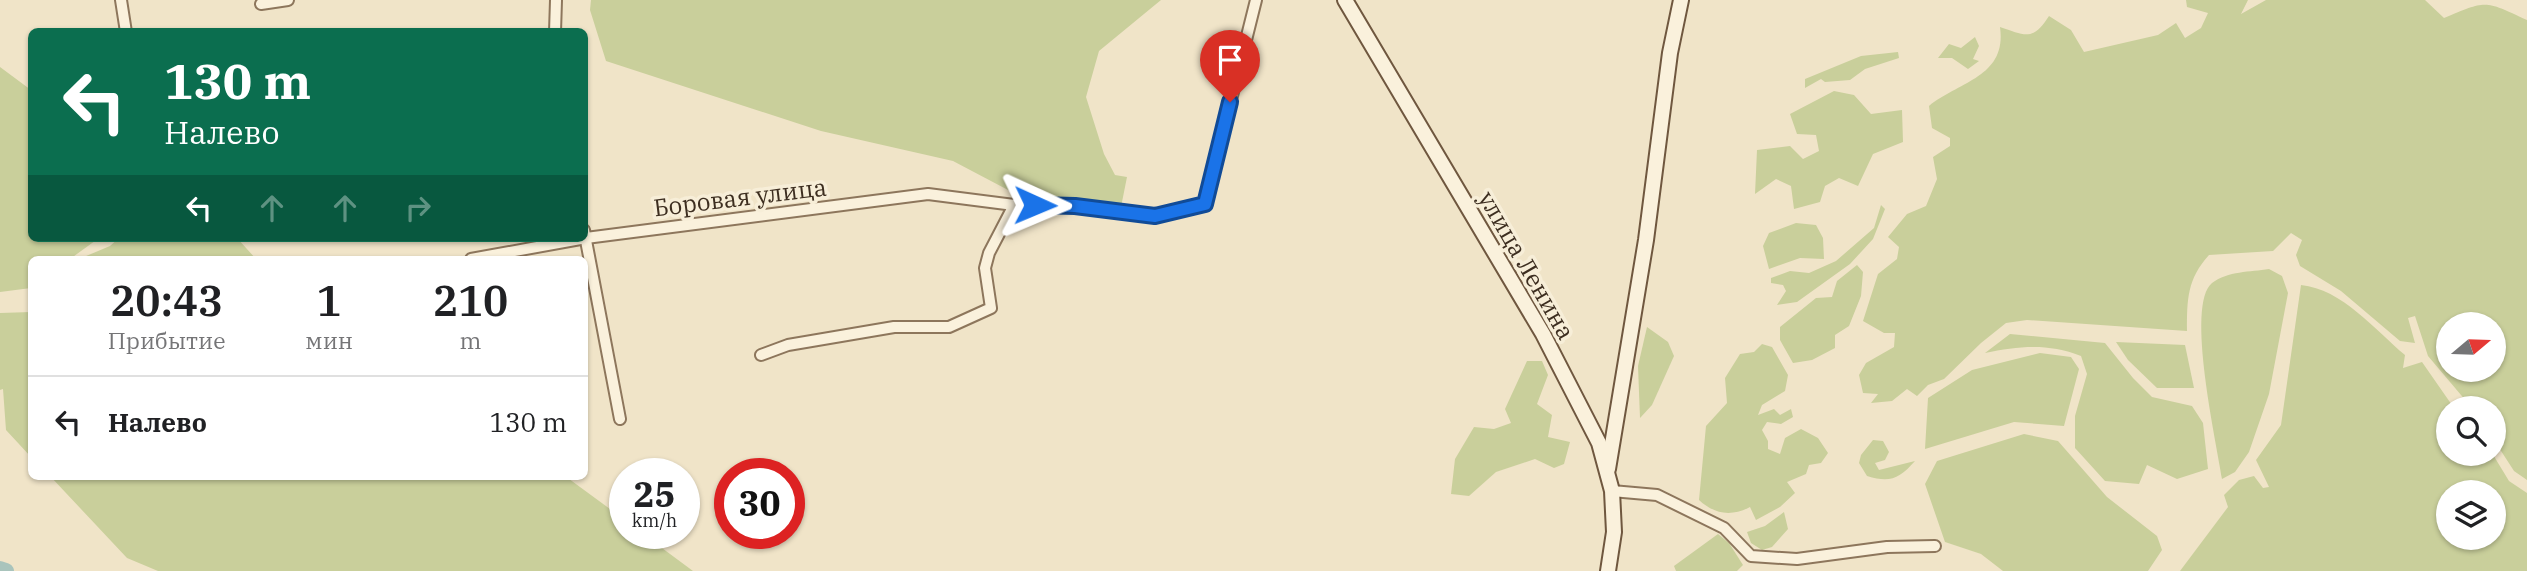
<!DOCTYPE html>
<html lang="ru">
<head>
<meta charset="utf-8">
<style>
	:root { --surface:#fff; --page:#f6f6f6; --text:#202124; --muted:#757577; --line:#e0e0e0 }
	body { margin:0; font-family:"IBM Plex Serif",serif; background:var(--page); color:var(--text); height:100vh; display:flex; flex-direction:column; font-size:26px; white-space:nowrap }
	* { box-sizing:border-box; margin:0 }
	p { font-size:23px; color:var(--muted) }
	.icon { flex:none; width:38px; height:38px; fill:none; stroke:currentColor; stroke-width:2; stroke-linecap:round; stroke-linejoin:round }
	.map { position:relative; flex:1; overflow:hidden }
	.side { position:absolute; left:28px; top:256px; width:560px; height:224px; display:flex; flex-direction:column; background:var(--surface); border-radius:10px; box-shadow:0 2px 5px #0004 }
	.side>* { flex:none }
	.guide { position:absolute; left:28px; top:28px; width:560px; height:214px; border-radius:10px; box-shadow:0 2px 5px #0004; background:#0b6e4f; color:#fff; overflow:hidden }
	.needle { width:46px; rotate:71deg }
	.buttons { position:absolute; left:2436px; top:312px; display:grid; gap:14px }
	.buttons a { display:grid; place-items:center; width:70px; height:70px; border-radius:50%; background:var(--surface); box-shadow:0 2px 5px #0004; font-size:35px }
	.speed { position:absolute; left:609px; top:458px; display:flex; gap:14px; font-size:35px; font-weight:700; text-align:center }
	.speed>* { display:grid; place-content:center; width:91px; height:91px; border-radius:50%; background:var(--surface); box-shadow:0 2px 5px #0004; line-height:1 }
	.speed small { font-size:18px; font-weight:400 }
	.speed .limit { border:10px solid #d22; background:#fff; color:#111 }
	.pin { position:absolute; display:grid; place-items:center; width:60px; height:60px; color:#fff; margin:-72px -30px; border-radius:50% 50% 50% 0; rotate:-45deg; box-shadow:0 0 7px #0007 }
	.pin .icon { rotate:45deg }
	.me { position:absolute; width:77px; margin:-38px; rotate:91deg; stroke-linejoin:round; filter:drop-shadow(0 0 5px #0008) }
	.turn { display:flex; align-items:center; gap:24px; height:147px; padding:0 21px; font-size:32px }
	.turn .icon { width:91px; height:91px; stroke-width:2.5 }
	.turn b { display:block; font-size:49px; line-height:60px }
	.lanes { display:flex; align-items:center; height:66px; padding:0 21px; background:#0003; justify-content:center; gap:35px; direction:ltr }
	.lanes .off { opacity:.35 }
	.eta { display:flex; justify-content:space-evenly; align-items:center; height:119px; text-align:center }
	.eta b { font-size:42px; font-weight:600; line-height:49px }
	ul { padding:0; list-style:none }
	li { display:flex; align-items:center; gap:21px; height:91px; padding:0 21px; border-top:2px solid var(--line) }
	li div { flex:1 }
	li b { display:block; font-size:26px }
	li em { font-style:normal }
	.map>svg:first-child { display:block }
</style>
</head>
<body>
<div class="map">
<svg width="2527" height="571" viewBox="0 0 2527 571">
	<rect width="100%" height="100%" fill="#f0e4c8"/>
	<g fill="#c9cf9b" fill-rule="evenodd">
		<polygon points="591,0 1161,0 1099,51 1086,97 1104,154 1115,175 1127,177 1121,207 1023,198 953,161 821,131 606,61 590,10"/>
		<path d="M2186,0H2248L2241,14L2266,0H2425L2444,18C2487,0 2484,0 2527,20V480L2514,471L2494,440V408H2472L2428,356L2415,316L2408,318L2415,343L2400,341L2341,291L2300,266L2296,255L2302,240L2291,233L2273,251L2209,255C2187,279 2187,300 2187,331L2027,320L2006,323L1981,343L1944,379L1928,385L1917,396L1907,389L1892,401L1871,403L1878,394L1863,393L1859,375L1866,363L1894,347L1895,333H1884L1863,321L1878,274L1897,259L1899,247L1888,237L1907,214L1926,206L1937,179L1933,157L1950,146V138L1932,128L1929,106C1960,81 2007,77 2000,27C2026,36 2033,41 2049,16L2071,30L2084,52L2158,35L2176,23L2185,38L2201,28L2208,13L2187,7ZM2448,324H2494V369H2448Z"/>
		<polygon points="1975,37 1979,46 1973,59 1979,61 1968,69 1952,58 1938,58 1949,44 1961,48"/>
		<polygon points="1898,52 1899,58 1865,69 1850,80 1825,82 1821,79 1805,88 1805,79 1861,56"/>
		<polygon points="0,67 31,90 32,238 99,238 70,259 32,259 31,288 0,292"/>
		<polygon points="1834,91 1854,95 1871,114 1902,110 1903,142 1873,154 1858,186 1839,178 1825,186 1820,202 1794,209 1791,186 1776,179 1755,194 1757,150 1790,146 1803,159 1819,151 1816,135 1797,134 1790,114"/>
		<polygon points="1881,205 1885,209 1873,239 1850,264 1797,302 1777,305 1786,291 1783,285 1771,283 1771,278 1790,271 1809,273 1836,261 1874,228"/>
		<polygon points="1796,223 1816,225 1823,238 1824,259 1800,258 1769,269 1763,246 1769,233"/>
		<polygon points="119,238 237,238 256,259 79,259 110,246"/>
		<polygon points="1857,265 1863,272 1861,296 1849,326 1835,335 1835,348 1812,360 1793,363 1780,340 1780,327 1816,298 1832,297 1837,281"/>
		<path d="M2269,269L2282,276L2288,293L2269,394L2249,452L2235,472L2222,479C2217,443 2185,305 2212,283C2228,271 2250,272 2269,269Z"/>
		<path d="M2301,285C2342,289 2375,330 2405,355L2403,368L2422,362L2454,408H2448V453H2492L2509,481L2527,493V571H2180L2228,507L2224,495L2239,480L2254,476L2263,488L2269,487L2256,460L2281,425ZM2448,492H2494V537H2448Z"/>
		<polygon points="31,312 32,312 31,457 6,430 3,389 0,390 0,313"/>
		<polygon points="1647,327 1668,342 1674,356 1652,405 1640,418 1638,366"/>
		<path d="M2010,334L2105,343L2133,378L2152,397L2192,406L2203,423L2208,469L2177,479L2147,465L2139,484L2105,481L2075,448V416L2087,374L2081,356C2048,343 2019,346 1985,353Z"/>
		<polygon points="2116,342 2185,345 2194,388 2157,388 2128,360"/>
		<path d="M1762,344L1772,347L1788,375L1785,391L1762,405L1758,415L1774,409L1780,415L1791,409L1793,417L1781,424L1767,422L1762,430L1768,441V449L1780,454L1785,438L1801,429L1818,438L1828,453L1821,463L1809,465L1806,474L1787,482L1795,493L1780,507L1756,520L1750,507C1731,517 1714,514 1699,500L1706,426L1727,403L1725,378L1740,354L1754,352Z"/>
		<polygon points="2040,353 2071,357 2079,369 2064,426 2014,422 1925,449 1928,398 1972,370"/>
		<polygon points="1527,361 1542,361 1548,375 1537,404 1552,415 1548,437 1570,442 1564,464 1554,468 1535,459 1496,472 1469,496 1451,494 1455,459 1474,427 1494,429 1511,423 1505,409"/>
		<polygon points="2024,434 2058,441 2107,497 2157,536 2162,550 2148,571 2003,571 1981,554 1945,542 1925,484 1937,461"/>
		<path d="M1873,440L1883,441L1889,452L1885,460L1875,463L1879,470L1915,461C1899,479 1890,483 1867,476L1859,463L1861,455Z"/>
		<polygon points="50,476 565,476 625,520 625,534 643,534 693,571 158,571 127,558"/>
		<polygon points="1784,512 1788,529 1772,547 1762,550 1751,543 1747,532 1765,526"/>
		<polygon points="1718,534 1729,543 1743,565 1737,571 1676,571 1674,566"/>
	</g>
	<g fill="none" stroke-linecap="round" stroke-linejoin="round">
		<polyline stroke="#a9c4bc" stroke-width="16" points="0,569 6,571"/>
		<g stroke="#8d765c" stroke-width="14">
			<g id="street">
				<polyline points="121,0 126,32"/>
				<polyline points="261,4 288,0"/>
				<polyline points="555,32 556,0"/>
				<polyline points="584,230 620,419"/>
				<polyline points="471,259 586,238 928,194 1014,205 1075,206 1155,216 1205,204 1256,0"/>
				<polyline points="761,355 788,345 894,327 949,327 991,308 985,268 989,253 1014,205"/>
				<polyline points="1612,491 1657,495 1724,528 1751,556 1797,559 1887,547 1935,546"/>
			</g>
		</g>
		<g stroke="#6f573f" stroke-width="18">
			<g id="secondary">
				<polyline points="1345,0 1543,334 1599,443 1612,491 1614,532 1608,571"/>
				<polyline points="1608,469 1646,240 1670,53 1681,0"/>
			</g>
		</g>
		<use href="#street" stroke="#faf1dc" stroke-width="10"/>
		<use href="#secondary" stroke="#faf1dc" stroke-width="14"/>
	</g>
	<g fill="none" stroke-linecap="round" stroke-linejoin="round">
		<g stroke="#114b97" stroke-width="18">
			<polyline id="route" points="1035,205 1075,206 1155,216 1205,204 1230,102"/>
		</g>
		<use href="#route" stroke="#1a73e8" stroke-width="12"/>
	</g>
	<g text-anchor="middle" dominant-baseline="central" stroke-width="7" stroke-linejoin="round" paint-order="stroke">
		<g font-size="24" fill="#3d2e20" stroke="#f7eed8">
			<text transform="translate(740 197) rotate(-7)">Боровая улица</text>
			<text transform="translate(1527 265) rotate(60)">улица Ленина</text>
		</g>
	</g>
</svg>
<div class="buttons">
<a><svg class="needle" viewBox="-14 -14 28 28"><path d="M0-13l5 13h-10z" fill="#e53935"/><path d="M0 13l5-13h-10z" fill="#757577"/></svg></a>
<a><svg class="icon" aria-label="search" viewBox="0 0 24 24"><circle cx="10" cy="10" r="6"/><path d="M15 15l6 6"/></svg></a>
<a><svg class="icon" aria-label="layers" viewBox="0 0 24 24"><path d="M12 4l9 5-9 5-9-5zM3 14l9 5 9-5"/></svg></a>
</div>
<div class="speed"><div>25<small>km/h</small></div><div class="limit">30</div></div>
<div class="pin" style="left:1230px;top:102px;background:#d93025"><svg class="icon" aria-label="arrive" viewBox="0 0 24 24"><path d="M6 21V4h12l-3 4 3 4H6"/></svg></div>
<svg class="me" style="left:1035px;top:205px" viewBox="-20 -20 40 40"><path d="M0-17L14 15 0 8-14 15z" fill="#1a73e8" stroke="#fff" stroke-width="4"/></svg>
<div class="guide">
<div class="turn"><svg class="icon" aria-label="left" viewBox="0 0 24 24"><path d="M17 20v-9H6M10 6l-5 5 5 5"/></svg><div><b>130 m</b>Налево</div></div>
<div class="lanes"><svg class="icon" aria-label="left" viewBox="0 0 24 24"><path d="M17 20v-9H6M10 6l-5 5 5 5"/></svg><svg class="icon off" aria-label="ahead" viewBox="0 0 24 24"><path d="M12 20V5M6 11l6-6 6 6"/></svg><svg class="icon off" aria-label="ahead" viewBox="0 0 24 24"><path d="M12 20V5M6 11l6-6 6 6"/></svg><svg class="icon off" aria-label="right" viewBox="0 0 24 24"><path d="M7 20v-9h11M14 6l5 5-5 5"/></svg></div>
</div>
<section class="side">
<div class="eta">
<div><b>20:43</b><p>Прибытие</p></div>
<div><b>1</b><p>мин</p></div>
<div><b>210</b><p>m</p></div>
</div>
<ul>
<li><svg class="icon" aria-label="left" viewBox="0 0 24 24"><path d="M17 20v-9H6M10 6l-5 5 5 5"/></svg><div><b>Налево</b></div><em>130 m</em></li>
</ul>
</section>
</div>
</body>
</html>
